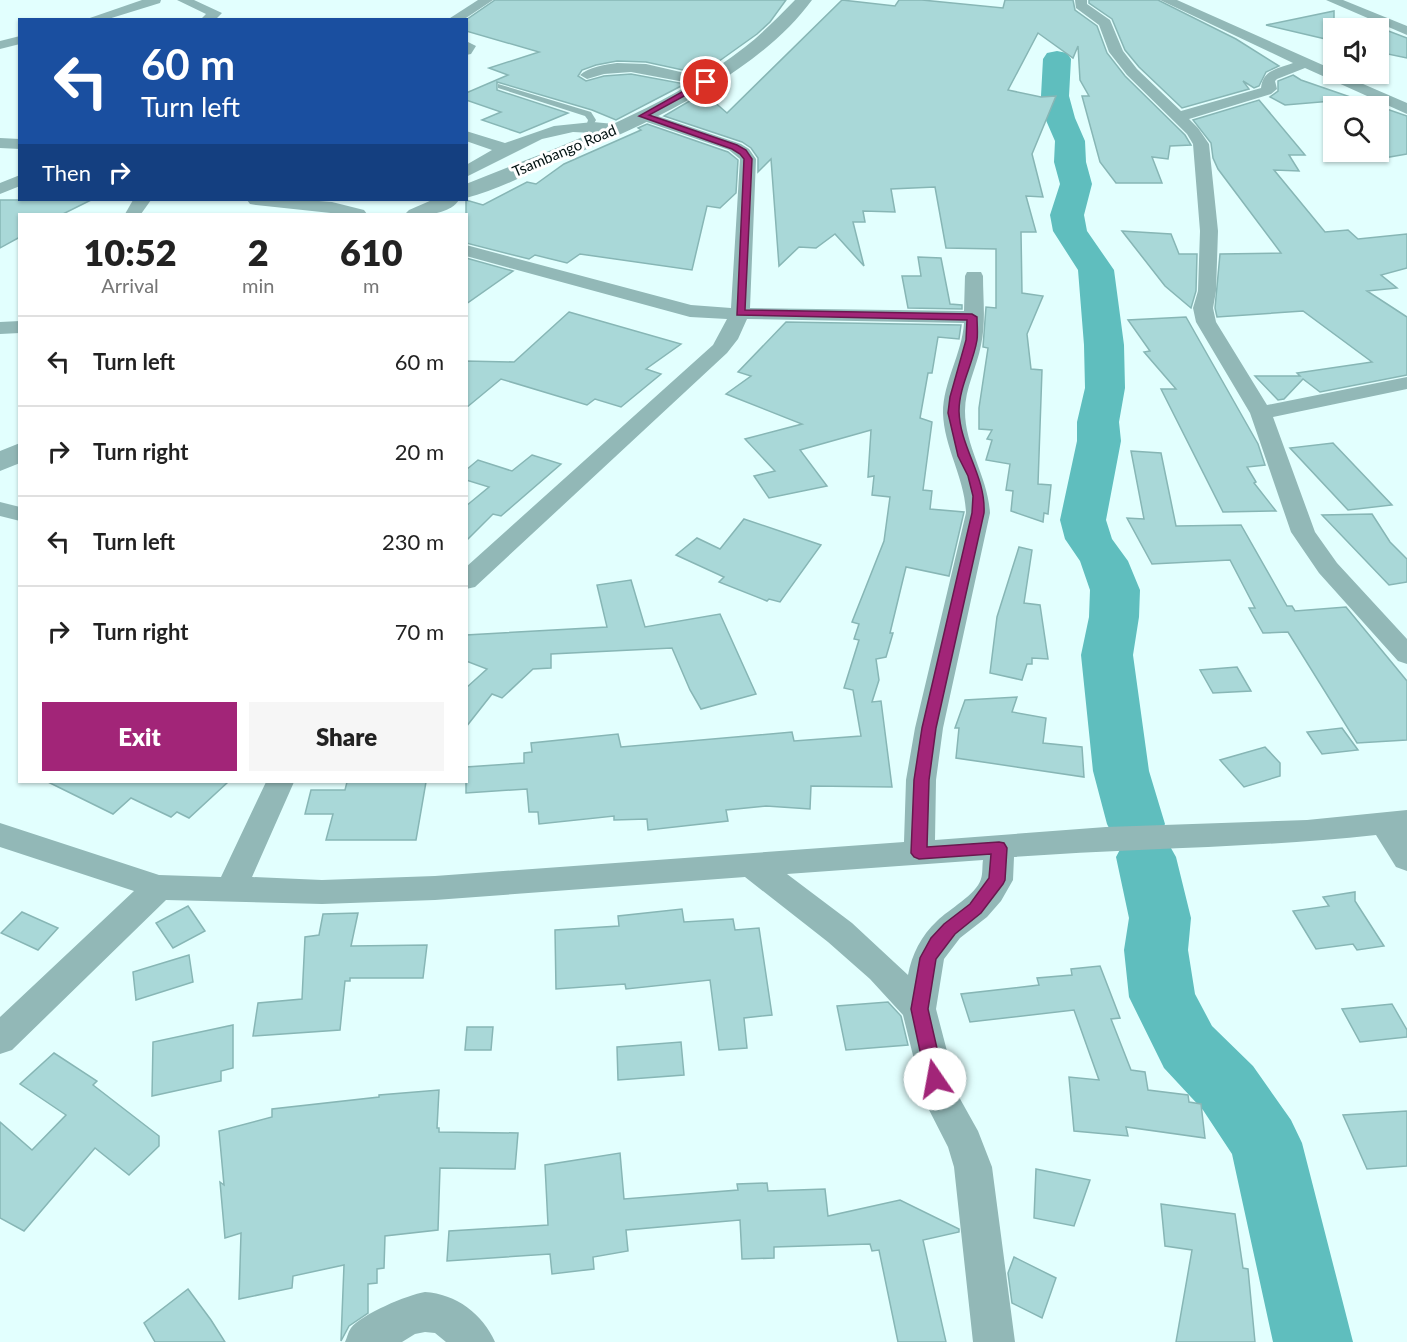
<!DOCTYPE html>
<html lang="en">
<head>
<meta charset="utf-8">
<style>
	:root { --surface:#fff; --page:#f6f6f6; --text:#222; --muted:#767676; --line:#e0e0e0; --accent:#a22578 }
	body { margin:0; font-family:Lato,sans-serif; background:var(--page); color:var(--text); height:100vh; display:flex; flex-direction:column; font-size:22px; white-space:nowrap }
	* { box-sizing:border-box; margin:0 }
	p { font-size:20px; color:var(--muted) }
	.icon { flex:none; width:33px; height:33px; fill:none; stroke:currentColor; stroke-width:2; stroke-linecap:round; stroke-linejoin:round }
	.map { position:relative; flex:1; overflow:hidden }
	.details { position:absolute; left:18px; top:213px; width:450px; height:570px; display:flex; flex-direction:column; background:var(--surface); border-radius:0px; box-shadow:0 2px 4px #0004 }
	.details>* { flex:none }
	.hud { position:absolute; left:18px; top:18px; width:450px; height:183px; border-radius:0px; box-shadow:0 2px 4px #0004; background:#1a4fa0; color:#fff; overflow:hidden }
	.controls { position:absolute; left:1323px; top:18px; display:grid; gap:12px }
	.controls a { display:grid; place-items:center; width:66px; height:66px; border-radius:0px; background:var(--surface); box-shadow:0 2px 4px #0004; font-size:30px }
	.pin { position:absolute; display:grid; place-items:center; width:51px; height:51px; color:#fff; margin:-26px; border:3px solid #fff; border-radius:50%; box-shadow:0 2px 6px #0007 }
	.me { position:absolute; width:66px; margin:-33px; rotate:348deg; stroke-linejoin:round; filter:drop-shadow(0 0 4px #0008) }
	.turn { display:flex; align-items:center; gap:21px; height:126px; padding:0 24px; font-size:27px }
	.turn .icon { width:78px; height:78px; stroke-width:2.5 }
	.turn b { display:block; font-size:42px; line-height:51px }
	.then { display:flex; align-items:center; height:57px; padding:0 24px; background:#0003; gap:12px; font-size:22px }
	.eta { display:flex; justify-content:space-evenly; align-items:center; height:102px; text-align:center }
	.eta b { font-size:36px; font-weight:800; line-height:42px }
	.cta { display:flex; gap:12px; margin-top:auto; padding:12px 24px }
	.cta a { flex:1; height:69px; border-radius:0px; background:var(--accent); color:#fff; font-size:24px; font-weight:800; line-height:69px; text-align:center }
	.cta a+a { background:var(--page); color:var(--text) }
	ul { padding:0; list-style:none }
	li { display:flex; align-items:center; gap:18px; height:90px; padding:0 24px; border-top:2px solid var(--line) }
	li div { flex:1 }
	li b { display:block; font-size:22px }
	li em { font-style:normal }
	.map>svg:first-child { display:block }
</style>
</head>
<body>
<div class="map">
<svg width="1407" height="1342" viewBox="0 0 1407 1342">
	<rect width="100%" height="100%" fill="#e2fffe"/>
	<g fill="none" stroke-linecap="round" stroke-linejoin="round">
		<polygon fill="#5fbebe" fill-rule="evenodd" points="1057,51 1067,53 1071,59 1069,96 1075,118 1085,141 1086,162 1092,184 1084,215 1087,231 1114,270 1124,345 1125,388 1119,422 1121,441 1106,520 1112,539 1128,561 1140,590 1139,617 1133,655 1149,771 1165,824 1158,838 1167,841 1176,857 1191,918 1188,950 1195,994 1212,1026 1253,1066 1291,1120 1302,1143 1353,1342 1273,1342 1232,1154 1203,1110 1164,1068 1129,997 1124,950 1129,918 1116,857 1124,842 1115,840 1107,824 1093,771 1081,655 1089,617 1090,590 1080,561 1065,539 1060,520 1077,441 1077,422 1085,388 1084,345 1078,270 1053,231 1050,215 1060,184 1054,162 1055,141 1045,118 1041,96 1043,59 1047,53"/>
	</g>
	<g fill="#a9d8d8" stroke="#87b6b5" stroke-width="1.5">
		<polygon points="495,0 786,0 770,22 757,34 701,74 646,62 617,61 596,65 582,70 578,76 586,81 604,76 631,74 685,84 616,120 592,110 497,82 497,90 568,113 520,133 482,120 501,112 466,100 466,93 508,75 489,68 539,52 466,31 466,20"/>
		<polygon points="842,0 895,6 899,0 922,0 1003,8 1005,0 1073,0 1075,10 1097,26 1107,53 1125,76 1185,135 1191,145 1170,146 1168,159 1152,157 1162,183 1116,183 1100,162 1082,96 1089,96 1080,80 1078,46 1073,58 1038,33 1008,90 1041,97 1056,96 1032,154 1043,197 1026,196 1036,232 1021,232 1022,293 1043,296 1027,334 1031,369 1042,370 1038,484 1051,485 1048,514 1044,513 1043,522 1011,511 1013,491 1006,490 1010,464 986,460 992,440 987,439 992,430 979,429 979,408 988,348 983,347 986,307 996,308 996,249 946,248 935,187 891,189 895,212 863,211 865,222 853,222 864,266 835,234 816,248 799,247 779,266 771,159 758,172 758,158 751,148 742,142 664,116 727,79 712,100 727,113"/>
		<polygon points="1089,0 1158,0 1236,39 1279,66 1266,72 1259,86 1254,88 1243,81 1249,89 1182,108 1139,67 1125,50 1112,19 1089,3"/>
		<polygon points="1334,11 1334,41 1266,25"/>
		<polygon points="1378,27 1407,38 1407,58 1378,52"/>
		<polygon points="1293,75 1301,80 1356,99 1285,105 1270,97 1278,91 1278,81"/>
		<polygon points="1259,100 1305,155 1289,155 1299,171 1274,170 1325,232 1348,230 1358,239 1407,234 1407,268 1381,275 1397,288 1367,291 1407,317 1407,375 1320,392 1303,379 1284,399 1278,400 1255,376 1300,376 1297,373 1372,362 1303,311 1217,317 1215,308 1220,254 1281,253 1218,169 1213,158 1211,143 1193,120"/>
		<polygon points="1378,106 1407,116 1407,154 1378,159"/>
		<polygon points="647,124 728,152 738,160 736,193 720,208 707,206 692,270 580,254 567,263 535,255 529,259 466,243 466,200 483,205 527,182 536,184 564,164 641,130 638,128"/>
		<polygon points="0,200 91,200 63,214 20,214 20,237 0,248"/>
		<polygon points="1122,231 1171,234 1179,254 1197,254 1196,291 1191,308 1165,286"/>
		<polygon points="918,257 941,258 950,304 962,305 962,309 908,308 902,276 921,276"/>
		<polygon points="466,258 513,271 466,304"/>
		<polygon points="569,312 681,344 646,369 661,374 621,407 595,399 587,405 501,379 466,408 466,361 514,362"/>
		<polygon points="1186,317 1258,444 1265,465 1247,467 1256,482 1254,483 1276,511 1223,512 1161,389 1176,389 1144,352 1150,351 1128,320"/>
		<polygon points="786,322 961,325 959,339 938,337 932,373 928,373 920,418 932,422 923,490 932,491 930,509 964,512 949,576 906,567 890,633 893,633 886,657 876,659 879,680 872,702 881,701 892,787 811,786 810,809 766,806 726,810 728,821 648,830 647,819 614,820 614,816 539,824 538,812 529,812 527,789 466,793 466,767 524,763 524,753 532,752 531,743 618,734 621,747 792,732 794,741 861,736 853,690 844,688 859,640 854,639 859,624 852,622 884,541 890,497 872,495 874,476 868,477 871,430 800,450 827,486 769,498 754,476 775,471 745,439 802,424 726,394 751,376 738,372"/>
		<polygon points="1333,443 1392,505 1348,510 1290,448"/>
		<polygon points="1131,451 1161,453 1176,526 1241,525 1287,606 1292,606 1295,611 1346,607 1407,681 1407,740 1357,743 1288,632 1263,633 1249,608 1255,608 1230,560 1152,564 1127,518 1144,519"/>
		<polygon points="532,455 561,464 501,516 493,514 466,541 466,506 489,487 466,480 466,470 478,460 512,471"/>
		<polygon points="1372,514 1390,542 1407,559 1407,582 1389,585 1322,515"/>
		<polygon points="744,519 821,545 780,602 769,599 767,601 719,582 724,577 676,555 697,538 720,549"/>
		<polygon points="1019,547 1032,550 1024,603 1040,605 1048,659 1032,658 1032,664 1027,664 1022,680 990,673 997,617"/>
		<polygon points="631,580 645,627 720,614 756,694 701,709 690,690 672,648 551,654 551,668 533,669 502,698 492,694 466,727 466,688 487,669 466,661 466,635 607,627 597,585"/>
		<polygon points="1237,667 1251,691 1213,693 1200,670"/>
		<polygon points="1017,697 1012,712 1046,718 1043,743 1082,747 1084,777 956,758 959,728 955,728 965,700"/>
		<polygon points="1342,728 1358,750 1322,754 1307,732"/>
		<polygon points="1265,747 1280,763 1280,776 1244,787 1220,760"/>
		<polygon points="48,782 228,782 189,818 177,812 171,817 131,798 113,814"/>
		<polygon points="347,782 426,782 416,840 326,840 333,814 305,814 311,790 345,790"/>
		<polygon points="1355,892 1355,901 1384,946 1357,950 1353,944 1316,949 1293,911 1329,906 1323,897"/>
		<polygon points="188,906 205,931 173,948 156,923"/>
		<polygon points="682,909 684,922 733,919 735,930 759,928 772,1015 744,1018 747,1048 719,1050 710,980 626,989 625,984 556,989 555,930 619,926 618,916"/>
		<polygon points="22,912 58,928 38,950 1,933"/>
		<polygon points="358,913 351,946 427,945 423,978 350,978 350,981 345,981 340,1030 253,1036 258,1003 302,999 305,937 319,935 323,914"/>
		<polygon points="189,955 193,982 136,1000 133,972"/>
		<polygon points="1100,966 1120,1018 1111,1019 1131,1070 1145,1072 1148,1090 1188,1095 1189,1102 1201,1104 1205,1138 1126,1127 1128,1136 1074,1131 1069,1077 1099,1080 1074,1010 970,1022 961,994 1039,985 1037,978 1072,975 1071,969"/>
		<polygon points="888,1002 901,1016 908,1045 846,1050 837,1006"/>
		<polygon points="1392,1004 1407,1030 1407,1037 1360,1042 1342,1009"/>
		<polygon points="233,1025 233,1068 221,1071 221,1081 152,1096 153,1042"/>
		<polygon points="467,1027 493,1027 491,1050 465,1050"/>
		<polygon points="681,1042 684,1075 618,1080 617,1047"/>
		<polygon points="54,1053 97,1081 93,1085 159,1136 159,1146 129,1175 95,1148 24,1231 0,1218 0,1122 32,1150 66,1115 20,1084"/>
		<polygon points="439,1090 437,1128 439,1128 439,1132 518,1133 515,1169 440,1168 438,1230 385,1236 384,1268 377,1269 377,1283 368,1284 368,1313 349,1326 341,1341 344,1265 293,1276 292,1288 239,1299 241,1233 225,1238 220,1182 224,1185 219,1131 272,1117 272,1109 379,1097 379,1095"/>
		<polygon points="1407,1111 1407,1166 1367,1169 1343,1115"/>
		<polygon points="620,1153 624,1199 738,1190 737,1184 767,1183 768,1191 825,1189 828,1216 900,1200 959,1229 959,1232 923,1240 946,1342 898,1342 879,1250 872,1251 870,1244 774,1247 774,1258 742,1259 740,1220 626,1230 628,1251 593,1257 594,1269 552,1274 550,1254 447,1261 449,1231 548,1225 545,1165"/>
		<polygon points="1036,1169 1090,1180 1074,1226 1034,1218"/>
		<polygon points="1161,1204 1235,1214 1243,1268 1248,1269 1255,1342 1176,1342 1192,1250 1165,1246"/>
		<polygon points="1014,1257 1056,1278 1042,1318 1012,1303 1008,1273"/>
		<polygon points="188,1289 211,1320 225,1342 155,1342 144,1323"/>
	</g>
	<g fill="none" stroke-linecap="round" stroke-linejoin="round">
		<polygon fill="#92b8b7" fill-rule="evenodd" points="498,84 591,112 596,120 592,127 586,127 588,120 585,116 498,88"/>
		<g fill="#92b8b7" fill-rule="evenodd">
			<polygon points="142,0 161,0 160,3 105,20 84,20"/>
			<polygon points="177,0 194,0 222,13 215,20 200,20 206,14"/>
			<polygon points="478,0 493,0 463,20 447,20"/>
			<path d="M1075,0H1087V4L1110,20L1123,51L1137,69L1181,111L1261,88C1263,70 1277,69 1293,63L1160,0H1177L1334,70V74H1340L1407,103V114L1305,68L1277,79L1275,81L1277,89L1271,94L1189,119L1198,128L1209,144L1218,231L1216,291L1213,308L1216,322L1267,405L1407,377V389L1273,417L1315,532L1337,563L1407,639V664L1398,661L1319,573L1291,532L1250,413L1196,322L1193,308L1198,291L1200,231L1193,144L1187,134L1127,75L1109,52L1099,25L1076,8Z"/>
			<polygon points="1326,0 1343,0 1407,26 1407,35"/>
			<polygon points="20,36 20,44 0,49 0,41"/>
			<polygon points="466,41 476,46 471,54 466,55"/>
			<path d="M617,63L646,64L711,79L713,82L706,86L631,72L604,74L587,79L580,75C589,67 604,65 617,63Z"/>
			<path d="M643,111L741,144L749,149L756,159L750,308L964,311L965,276L967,272H981L983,276C983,299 986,322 981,345C977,367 965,388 965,411C965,447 988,477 990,513L943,728L936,780L935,840L1106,827L1307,820L1407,810V871L1396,867L1376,835C1256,848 1135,848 1014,857L1013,880L1001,901L987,917L960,938L944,959L936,1009L959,1097L978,1131L992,1167L1015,1342H973L954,1167L948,1147L924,1100L903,1015L870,979L828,942L745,877L435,900L322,904L166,900L12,1050L0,1054V1017L134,891L0,847V823L159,875L221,877L266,782H294L252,877L322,880L435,876L904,842L906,780L915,728L966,513C965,478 944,448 943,413C943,382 962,354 964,323L747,319L738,339L727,353L475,587L466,589V567L713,345L727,319L690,317L466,256V245L691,305L731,308L740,159L729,150L638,119L635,116ZM983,860C982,866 983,873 981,879C976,895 949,909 937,921C921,936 912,954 908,975L852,923L787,874Z"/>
			<polygon points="593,122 614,124 622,129 614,134 573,132 542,139 466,177 466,165 492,150 466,141 466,131 505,143 554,126"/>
			<polygon points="0,138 20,139 20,149 0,148"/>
			<polygon points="20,175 20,186 0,194 0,183"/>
			<polygon points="133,200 151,200 141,214 125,214"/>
			<polygon points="247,200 306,200 332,202 364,210 367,214 340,214 256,205 250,204"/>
			<polygon points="20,321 20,333 0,334 0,322"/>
			<polygon points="0,502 20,507 20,521 0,516"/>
			<path d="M425,1292C456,1294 483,1314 495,1342H446L435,1333L425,1332L415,1334L402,1342H345C347,1338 348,1332 351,1328C362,1314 407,1295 425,1292Z"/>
		</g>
		<g fill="#92b8b7" fill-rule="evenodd">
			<path d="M795,0H812C755,78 634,130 547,166C521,177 494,191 466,198V184C562,145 663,111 745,47C763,33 779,16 795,0Z"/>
			<path d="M432,200H459C449,215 422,216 405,214L409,210Z"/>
			<polygon points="20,443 20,463 0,471 0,451"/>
		</g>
	</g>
	<path fill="#a22578" stroke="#69184e" stroke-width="1.5" d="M703,80L710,82L649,115L737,145L746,150L752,159L745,310L972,314L977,317C977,324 978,333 977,340C973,364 959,387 959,411C960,448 986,476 984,513L936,728L929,780L927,847L999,842L1004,843L1007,848L1005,880L1003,884L981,913L955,934L936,959L928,1009L944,1079L941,1085L935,1087L928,1085L926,1079L911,1009L920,958L931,938L944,924L970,904L989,878L991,854L919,859L914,857L911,853L914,780L922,728L972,513L973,496L968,476L958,456L948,413L950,397L966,340L967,320L737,315L744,159L740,154L732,149L639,116Z"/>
	<g text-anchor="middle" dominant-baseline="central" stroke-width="6" stroke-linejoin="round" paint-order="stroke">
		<g font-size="15" fill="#021212" stroke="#fff">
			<text transform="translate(564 150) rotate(-23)">Tsambango Road</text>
		</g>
	</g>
</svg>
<div class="controls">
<a><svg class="icon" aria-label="sound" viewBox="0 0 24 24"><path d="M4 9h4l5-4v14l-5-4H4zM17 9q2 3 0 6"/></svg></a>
<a><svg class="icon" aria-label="search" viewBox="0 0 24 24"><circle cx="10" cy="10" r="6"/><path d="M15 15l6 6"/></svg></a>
</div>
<div class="pin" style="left:706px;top:82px;background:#d93025"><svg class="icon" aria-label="arrive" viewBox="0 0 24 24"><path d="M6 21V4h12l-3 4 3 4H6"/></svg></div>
<svg class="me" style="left:935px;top:1079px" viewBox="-20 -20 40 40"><circle r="19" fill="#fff"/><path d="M0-13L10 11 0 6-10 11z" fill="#a22578"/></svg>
<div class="hud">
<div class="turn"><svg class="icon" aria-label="left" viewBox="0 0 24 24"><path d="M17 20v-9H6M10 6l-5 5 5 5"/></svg><div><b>60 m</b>Turn left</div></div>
<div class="then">Then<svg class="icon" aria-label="right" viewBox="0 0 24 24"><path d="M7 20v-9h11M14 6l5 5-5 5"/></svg></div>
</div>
<section class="details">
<div class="eta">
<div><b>10:52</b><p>Arrival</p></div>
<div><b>2</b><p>min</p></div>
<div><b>610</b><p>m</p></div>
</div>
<ul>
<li><svg class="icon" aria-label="left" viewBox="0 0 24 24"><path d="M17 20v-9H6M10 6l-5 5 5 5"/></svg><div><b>Turn left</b></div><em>60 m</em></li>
<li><svg class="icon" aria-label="right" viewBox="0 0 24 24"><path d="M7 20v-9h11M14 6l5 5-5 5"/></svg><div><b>Turn right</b></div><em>20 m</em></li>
<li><svg class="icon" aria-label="left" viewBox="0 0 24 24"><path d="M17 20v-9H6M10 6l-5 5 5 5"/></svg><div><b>Turn left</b></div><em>230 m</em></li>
<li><svg class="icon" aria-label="right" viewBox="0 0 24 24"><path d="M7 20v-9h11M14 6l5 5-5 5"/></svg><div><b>Turn right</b></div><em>70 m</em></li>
</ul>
<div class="cta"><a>Exit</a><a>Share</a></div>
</section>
</div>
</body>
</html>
